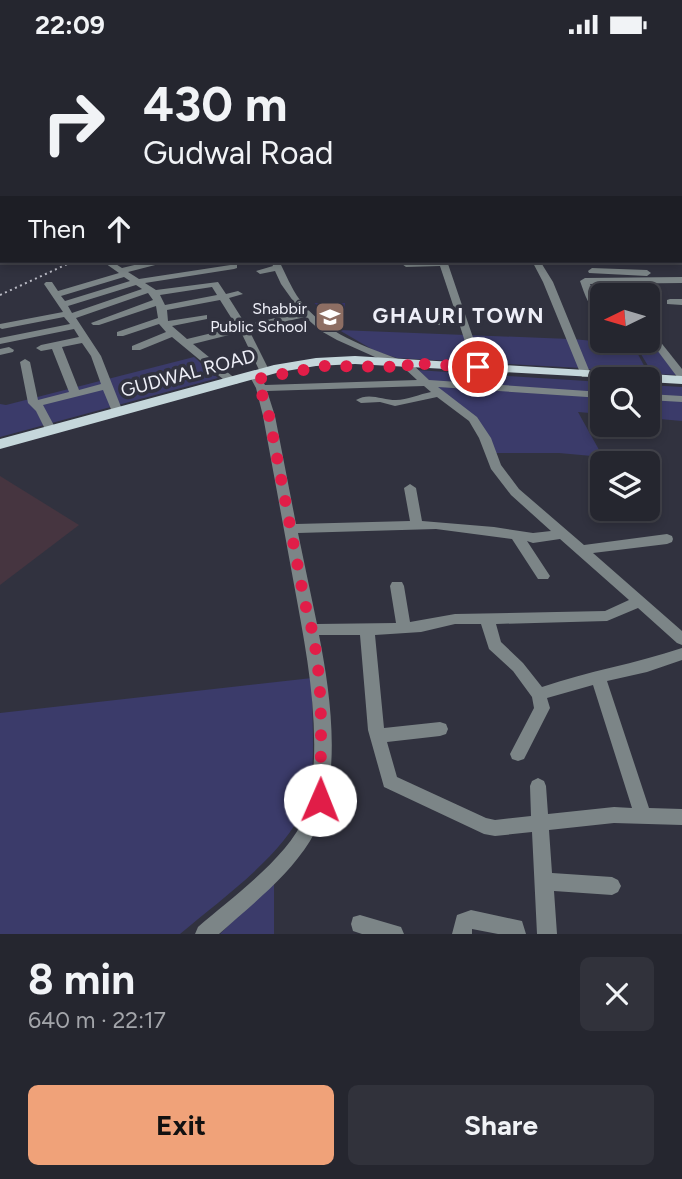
<!DOCTYPE html>
<html lang="en">
<head>
<meta charset="utf-8">
<style>
	:root { --surface:#25262f; --page:#31323b; --text:#f1f3f6; --muted:#a3a5aa; --line:#42434b; --accent:#f0a279 }
	body { margin:0; font-family:Figtree,sans-serif; background:var(--page); color:var(--text); height:100vh; display:flex; flex-direction:column; font-size:26px; white-space:nowrap }
	* { box-sizing:border-box; margin:0 }
	p { font-size:23px; color:var(--muted) }
	.icon { flex:none; width:38px; height:38px; fill:none; stroke:currentColor; stroke-width:2; stroke-linecap:round; stroke-linejoin:round }
	.map { position:relative; height:885px; overflow:hidden }
	.panel { display:flex; flex-direction:column; background:var(--surface); flex:1 }
	.panel>* { flex:none }
	.guide { position:absolute; left:0px; top:0px; width:682px; height:214px; box-shadow:0 4px 10px #0003,0 0 0 2px var(--line); background:#25262f; color:var(--text); overflow:hidden }
	.needle { width:46px; rotate:265deg }
	.tools { position:absolute; left:590px; top:234px; display:grid; gap:14px }
	.tools a { display:grid; place-items:center; width:70px; height:70px; border-radius:10px; background:var(--surface); box-shadow:0 4px 10px #0003,0 0 0 2px var(--line); font-size:35px }
	.pin { position:absolute; display:grid; place-items:center; width:60px; height:60px; color:#fff; margin:-30px; border:4px solid #fff; border-radius:50%; box-shadow:0 2px 7px #0007 }
	.me { position:absolute; width:77px; margin:-38px; rotate:1deg; stroke-linejoin:round; filter:drop-shadow(0 0 5px #0008) }
	.turn { display:flex; align-items:center; gap:24px; height:147px; padding:0 28px; font-size:32px }
	.turn .icon { width:91px; height:91px; stroke-width:2.5 }
	.turn b { display:block; font-size:49px; line-height:60px }
	.then { display:flex; align-items:center; height:66px; padding:0 28px; background:#0003; gap:14px; font-size:26px }
	.round { display:grid; place-items:center; flex:none; width:74px; height:74px; border-radius:10px; background:var(--page) }
	.summary { display:flex; align-items:center; justify-content:space-between; height:119px; padding:0 28px }
	h1 { font-size:42px; font-weight:700; line-height:52px }
	.primary-button { display:flex; gap:14px; margin-top:auto; padding:14px 28px }
	.primary-button a { flex:1; height:80px; border-radius:10px; background:var(--accent); color:#111; font-size:28px; font-weight:700; line-height:80px; text-align:center }
	.primary-button a+a { background:var(--page); color:var(--text) }
	.status { display:flex; justify-content:space-between; align-items:center; height:49px; padding:0 35px; background:var(--surface); direction:ltr }
	.status svg { height:19px; fill:currentColor }
	.map>svg:first-child { display:block }
</style>
</head>
<body>
<div class="status"><b>22:09</b><svg viewBox="0 0 49 12"><path d="M0 12V9h3v3zM5 12V6h3v6zM10 12V3h3v9zM15 12V0h3v12zM26 1h20v11H26zM47 4h2v5h-2z"/></svg></div>
<div class="map">
<svg width="682" height="885" viewBox="0 0 682 885">
	<rect width="100%" height="100%" fill="#31323f"/>
	<polygon fill="#463540" points="0,427 79,476 0,536"/>
	<g fill="#3b3b6a">
		<polygon points="339,281 570,290 581,319 397,309 375,302"/>
		<polygon points="648,289 650,289 679,326 653,325 633,292 648,292"/>
		<polygon points="573,290 633,296 648,324 586,320"/>
		<polygon points="194,308 218,329 0,388 0,355 6,356"/>
		<polygon points="416,321 602,333 602,365 578,363 603,408 559,404 493,404 472,369"/>
		<polygon points="648,336 682,338 682,372 648,369"/>
		<path d="M312,629C311,662 318,729 305,758C281,809 222,849 180,885H0V664Z"/>
		<polygon points="274,830 274,885 220,885"/>
	</g>
	<g fill="none" stroke-linecap="round" stroke-linejoin="round">
		<polyline stroke="#245156" stroke-width="2" points="357,2 362,0"/>
		<g fill="#7c8587" fill-rule="evenodd">
			<polygon points="74,0 84,2 76,2"/>
			<polygon points="115,0 134,0 137,2 115,2"/>
			<polygon points="215,0 250,0 251,1 212,2"/>
			<polygon points="393,0 400,0 391,2"/>
			<rect x="681" y="38" width="1" height="5"/>
			<rect x="0" y="44" width="2" height="4"/>
			<rect x="0" y="57" width="2" height="4"/>
			<rect x="0" y="79" width="2" height="4"/>
			<rect x="681" y="149" width="1" height="5"/>
			<rect x="0" y="153" width="2" height="5"/>
			<rect x="681" y="159" width="1" height="4"/>
			<rect x="681" y="170" width="1" height="4"/>
			<rect x="0" y="174" width="2" height="5"/>
			<polygon points="0,193 2,193 2,198 0,199"/>
			<polygon points="682,197 682,203 681,204 681,198"/>
			<polygon points="0,210 2,212 7,212 0,216"/>
			<path d="M102,212H111L122,219L151,212H164L163,214L128,223L139,230L237,215V219L234,220L145,234L156,241L218,233L226,245L238,242L243,245L229,249L246,276L301,263L281,235L275,222L260,225L256,222L273,217L271,212H279C286,225 291,239 300,251C325,285 366,298 404,312L410,313L429,331L602,343V349L438,338L477,368L491,389L501,416L519,440L584,496L667,485L672,487L673,490L672,493L667,495L593,504L682,582V596L677,594L638,559L607,572L496,575L501,593L523,614L542,638C588,622 635,615 682,599V611L647,623L607,632L649,759L682,760V776L614,774L549,781L552,824L612,828L618,831L621,837L618,843L612,846L554,842L557,885H537L532,783L495,787L484,785L384,738L368,681L360,586H319C331,647 344,737 310,792C287,829 251,856 219,885H195L198,878C231,849 288,809 305,767C312,749 313,729 314,709C316,648 304,590 293,530C283,475 273,421 263,367L256,339L249,326L254,323L258,324L265,336L417,331L403,318L375,308L337,291L321,282L305,268L249,281L270,323L265,326L260,323L241,283L193,295L237,331L238,333L237,335H229L172,288L140,301H132V297L166,283L159,275L123,287H117V283L158,269L156,257L99,276H93L91,274L153,251L148,244L76,269L101,307L123,363L121,365H113L103,341L43,356L57,382L51,385L47,384L36,362L28,354L20,313L25,310L30,313L38,351L69,343L52,300L41,302L36,299L41,296L79,288L74,280L0,295V289L70,275L64,268L2,280L0,279V275L63,263L44,235L46,233H52L58,242L119,224ZM124,228L130,232L65,252L61,247ZM136,236L142,240L72,264L68,257ZM212,238L217,246L165,256L160,246ZM220,251L237,278L187,290L172,277L207,270V266L168,272L167,261ZM82,294L91,307L101,335L79,341L62,298ZM424,337L431,343C420,345 407,351 396,351C382,351 369,343 356,351L361,354L380,353L395,357L437,348L469,372L479,389L491,420L511,446L551,482L533,484L494,478L422,472L416,439L410,435L404,439L410,472L296,475L275,367L267,342ZM436,480L512,490L538,530H548L550,527L527,492L533,494L560,490L629,551L605,562L455,565L410,573L404,537L402,533H392L390,537L396,574L317,575L298,484ZM455,575H481L489,600L513,622L532,648L534,659L510,705L512,710L518,712L524,710L550,659L547,649L593,636L632,759L614,758L548,765L546,737L544,732L538,729L532,732L530,737L531,767L495,771L486,769L397,728L387,693L440,687L446,685L448,680L446,675L440,673L384,679L375,586L421,583Z"/>
			<polygon points="447,212 483,318 482,320 474,320 473,318 460,277 418,275 413,272 418,269 458,271 440,217 406,218 402,215 406,212"/>
			<polygon points="532,212 540,212 553,233 591,326 590,328 582,328 581,326 543,233"/>
			<polygon points="592,219 647,221 651,224 647,227 589,224 588,222"/>
			<path d="M682,228V234L590,235C595,246 602,257 602,268C589,260 585,246 580,232L585,229Z"/>
			<polygon points="670,250 682,250 682,256 667,255 667,251"/>
			<polygon points="648,280 651,281 682,320 682,330 678,329 648,289"/>
			<polygon points="9,298 14,301 13,303 0,306 0,300"/>
			<polygon points="648,345 682,347 682,353 648,351"/>
			<polygon points="471,861 522,872 526,885 498,885 472,880 472,885 452,885 457,866"/>
			<polygon points="360,866 401,878 404,885 362,885 353,882 351,875 353,868"/>
		</g>
		<polygon fill="#c5d7db" fill-rule="evenodd" points="355,307 682,327 682,335 648,333 648,331 355,315 316,317 280,323 0,400 0,390 274,316 316,309"/>
		<g stroke="#b9bac4" stroke-width="2" stroke-dasharray="2 3.5" stroke-linecap="butt">
			<polyline points="413,2 415,0"/>
			<polyline points="0,246 74,212"/>
		</g>
	</g>
	<polygon fill="#403c7f" points="317,255 344,265 342,277 332,277 317,265"/>
	<polygon fill="#343168" points="344,255 344,265 342,277 342,268"/>
	<polygon fill="#4a4694" stroke="#343168" stroke-width="2" points="317,255 344,255 342,268 332,268"/>
	<g fill="none" stroke-linecap="round" stroke-linejoin="round">
		<path stroke="#e11d48" stroke-width="12" stroke-dasharray="0 21.6" d="M320,751C321,685 325,618 305,555L269,367L257,330L324,317L409,318L406,314L478,318"/>
	</g>
	<defs>
		<g id="school-square" transform="scale(1.575)"><rect x="-9" y="-9" width="18" height="18" rx="4" fill="#8d6e63" stroke="#31323f"/><path d="M0-5L7-2L0 1L-7-2ZM-4 1L0 2.5L4 1V4Q0 6-4 4Z" fill="#fff"/></g>
	</defs>
	<g fill-rule="evenodd">
		<use href="#school-square" x="330" y="268"/>
	</g>
	<g text-anchor="middle" dominant-baseline="central" stroke-width="7" stroke-linejoin="round" paint-order="stroke">
		<g font-size="16" fill="#eeeff8" stroke="#31323f" text-anchor="end">
			<text x="307" y="259">Shabbir<tspan x="307" dy="18">Public School</tspan></text>
		</g>
		<g font-size="19" fill="#eeeff8" stroke="#31323f">
			<text transform="translate(188 324) rotate(-15)">GUDWAL ROAD</text>
		</g>
		<g font-size="21" font-weight="bold" letter-spacing="2" fill="#eeeff8" stroke="#31323f">
			<text x="459" y="266">GHAURI TOWN</text>
		</g>
	</g>
</svg>
<div class="tools">
<a><svg class="needle" viewBox="-14 -14 28 28"><path d="M0-13l5 13h-10z" fill="#e53935"/><path d="M0 13l5-13h-10z" fill="#a3a5aa"/></svg></a>
<a><svg class="icon" aria-label="search" viewBox="0 0 24 24"><circle cx="10" cy="10" r="6"/><path d="M15 15l6 6"/></svg></a>
<a><svg class="icon" aria-label="layers" viewBox="0 0 24 24"><path d="M12 4l9 5-9 5-9-5zM3 14l9 5 9-5"/></svg></a>
</div>
<div class="pin" style="left:478px;top:318px;background:#d93025"><svg class="icon" aria-label="arrive" viewBox="0 0 24 24"><path d="M6 21V4h12l-3 4 3 4H6"/></svg></div>
<svg class="me" style="left:320px;top:751px" viewBox="-20 -20 40 40"><circle r="19" fill="#fff"/><path d="M0-13L10 11 0 6-10 11z" fill="#e11d48"/></svg>
<div class="guide">
<div class="turn"><svg class="icon" aria-label="right" viewBox="0 0 24 24"><path d="M7 20v-9h11M14 6l5 5-5 5"/></svg><div><b>430 m</b>Gudwal Road</div></div>
<div class="then">Then<svg class="icon" aria-label="ahead" viewBox="0 0 24 24"><path d="M12 20V5M6 11l6-6 6 6"/></svg></div>
</div>
</div>
<section class="panel">
<div class="summary"><div><h1>8 min</h1><p>640 m · 22:17</p></div><a class="round"><svg class="icon" aria-label="close" viewBox="0 0 24 24"><path d="M6 6l12 12M18 6L6 18"/></svg></a></div>
<div class="primary-button"><a>Exit</a><a>Share</a></div>
</section>
</body>
</html>
